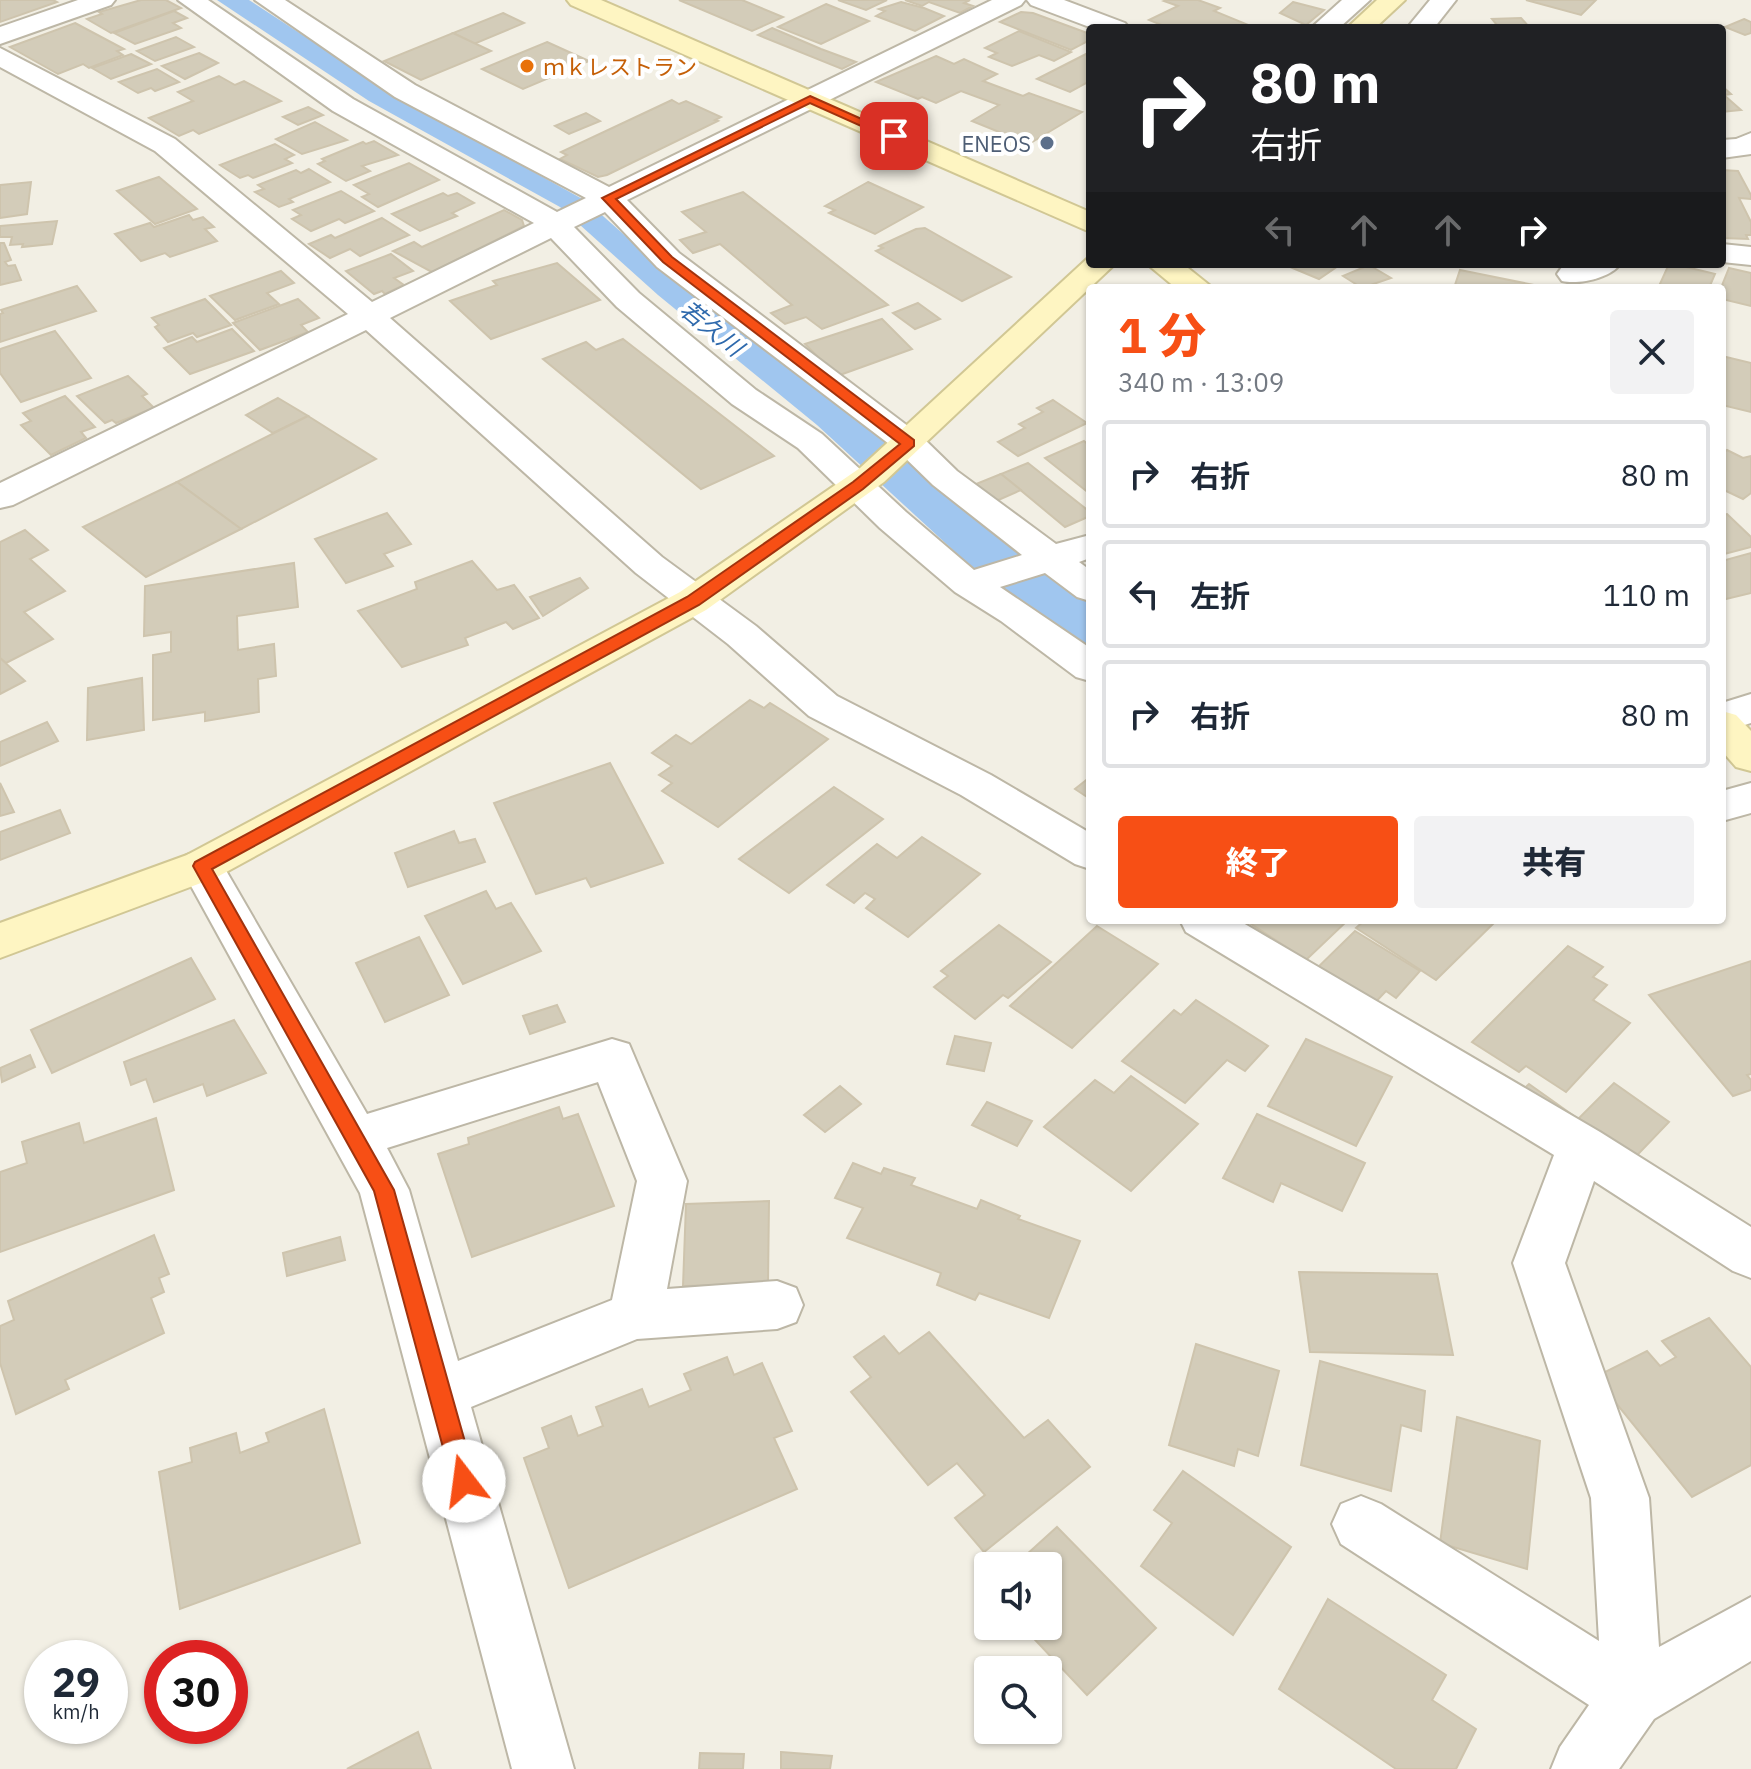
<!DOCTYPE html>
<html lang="ja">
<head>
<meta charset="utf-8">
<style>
	:root { --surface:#fff; --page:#f2f2f3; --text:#1f2937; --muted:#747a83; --line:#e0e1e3; --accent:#f74f15 }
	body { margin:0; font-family:"IBM Plex Sans","Noto Sans JP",sans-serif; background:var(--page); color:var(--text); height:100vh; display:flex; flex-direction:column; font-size:30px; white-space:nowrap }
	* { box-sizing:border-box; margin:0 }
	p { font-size:26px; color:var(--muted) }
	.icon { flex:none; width:44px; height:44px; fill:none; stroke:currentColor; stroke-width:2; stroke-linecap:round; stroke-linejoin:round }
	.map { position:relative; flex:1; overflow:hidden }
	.side { position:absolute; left:1086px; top:284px; width:640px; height:640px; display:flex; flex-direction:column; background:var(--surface); border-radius:8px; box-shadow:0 2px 6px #0004 }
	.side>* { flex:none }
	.guide { position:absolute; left:1086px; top:24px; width:640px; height:244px; border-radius:8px; box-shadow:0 2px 6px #0004; background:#202124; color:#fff; overflow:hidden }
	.fabs { position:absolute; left:974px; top:1552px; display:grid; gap:16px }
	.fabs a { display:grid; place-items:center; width:88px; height:88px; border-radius:8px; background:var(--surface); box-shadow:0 2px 6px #0004; font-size:40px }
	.speed { position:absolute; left:24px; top:1640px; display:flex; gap:16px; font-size:40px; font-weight:700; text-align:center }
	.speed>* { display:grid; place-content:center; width:104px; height:104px; border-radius:50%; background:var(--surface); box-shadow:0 2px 6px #0004; line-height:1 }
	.speed small { font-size:20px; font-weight:400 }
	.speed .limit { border:12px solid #d22; background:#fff; color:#111 }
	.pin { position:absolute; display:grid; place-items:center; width:68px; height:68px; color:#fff; margin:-34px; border-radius:16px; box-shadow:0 4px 12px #0006 }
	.me { position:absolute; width:88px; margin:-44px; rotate:345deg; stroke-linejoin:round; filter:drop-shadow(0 0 6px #0008) }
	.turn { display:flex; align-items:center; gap:28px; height:168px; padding:0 32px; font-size:36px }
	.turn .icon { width:104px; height:104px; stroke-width:2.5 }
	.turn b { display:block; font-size:56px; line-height:68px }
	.lanes { display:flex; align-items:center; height:76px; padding:0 32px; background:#0003; justify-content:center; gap:40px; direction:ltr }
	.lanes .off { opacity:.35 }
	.round { display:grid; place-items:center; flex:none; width:84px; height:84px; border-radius:8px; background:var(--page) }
	.head { display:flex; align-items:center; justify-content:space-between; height:136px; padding:0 32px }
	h1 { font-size:48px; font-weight:800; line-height:60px; color:var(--accent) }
	.button { display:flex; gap:16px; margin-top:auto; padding:16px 32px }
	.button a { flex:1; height:92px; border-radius:8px; background:var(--accent); color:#fff; font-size:32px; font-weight:800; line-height:92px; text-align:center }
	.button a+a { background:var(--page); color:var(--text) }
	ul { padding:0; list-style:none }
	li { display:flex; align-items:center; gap:24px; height:108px; margin:0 16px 12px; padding:0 16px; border:4px solid var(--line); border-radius:8px }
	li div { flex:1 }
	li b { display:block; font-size:30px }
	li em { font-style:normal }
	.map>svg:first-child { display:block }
</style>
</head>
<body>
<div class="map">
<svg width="1751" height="1769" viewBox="0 0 1751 1769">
	<rect width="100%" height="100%" fill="#f2efe4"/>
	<polygon fill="#a0c6ef" points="217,0 249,0 393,94 586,201 681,285 945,486 1090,602 1090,654 966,562 817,425 658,295 560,207 369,101"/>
	<g fill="#d3ccb9" stroke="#cec4ad" stroke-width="2">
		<polygon points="0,0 53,0 57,2 0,22"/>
		<polygon points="141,0 166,0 181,8 111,33 87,19 102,14 99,12"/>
		<polygon points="679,0 742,0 783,17 752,31"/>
		<polygon points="838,0 887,0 866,10"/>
		<polygon points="905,0 970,0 964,3 973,6 960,13 929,2 922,6"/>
		<polygon points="1167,0 1198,0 1220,8 1214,11 1246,24 1238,28 1169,28 1149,20 1178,6 1164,1"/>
		<polygon points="1526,0 1596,0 1581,15"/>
		<polygon points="901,2 924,8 944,16 915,31 876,16 885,11 879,9"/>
		<polygon points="1293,2 1324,10 1306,25 1280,13"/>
		<polygon points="826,4 869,21 821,44 778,27"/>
		<polygon points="174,11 187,18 173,23 181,28 135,44 114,33"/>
		<polygon points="1021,12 1033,13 1090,34 1090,40 1071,50 1000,22"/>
		<polygon points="503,13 524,23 474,44 453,33"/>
		<polygon points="1521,18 1530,28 1479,27 1497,25 1492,19"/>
		<polygon points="1744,19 1751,22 1751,33 1745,35 1725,27"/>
		<polygon points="75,23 124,49 117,51 123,55 89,68 83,64 58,74 10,47"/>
		<polygon points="772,28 821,49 856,62 842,69 758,35"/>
		<polygon points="1019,31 1071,52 1054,61 1039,55 1012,66 989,57 997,53 985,48"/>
		<polygon points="453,33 491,51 421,80 384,61"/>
		<polygon points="176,37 194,47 155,61 137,51"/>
		<polygon points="547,42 589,61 523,89 482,69"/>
		<polygon points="1090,52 1090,81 1070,92 1037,79"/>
		<polygon points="199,53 218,63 185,79 162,66"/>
		<polygon points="131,54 151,64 111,79 92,68"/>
		<polygon points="936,56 954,64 964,59 997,74 983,81 1023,96 1029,93 1082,112 1029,144 972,121 999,105 961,91 936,103 922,97 918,99 876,82"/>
		<polygon points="157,69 179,82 155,91 151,88 138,93 119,82"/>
		<polygon points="219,76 235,85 244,81 281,101 199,134 193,130 179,136 149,118 193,101 178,92"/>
		<polygon points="1722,86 1731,94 1724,95 1741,110 1722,112"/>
		<polygon points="672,100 679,104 686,101 721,117 715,120 718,121 607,175 598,177 560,159 567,155 561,152"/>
		<polygon points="308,107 323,115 298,125 283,117"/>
		<polygon points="586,113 600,121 569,134 555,126"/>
		<polygon points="315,122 347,140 302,154 276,139"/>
		<polygon points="374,141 398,155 362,166 370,171 346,181 318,164 325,161 322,159 363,142 366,144"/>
		<polygon points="275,144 294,155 285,159 292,163 253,178 248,175 240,178 220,165"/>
		<polygon points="409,163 439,180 378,207 362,197 369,194 354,185"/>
		<polygon points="309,169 330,182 289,199 293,202 279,207 255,192 264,189 258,185 296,170 301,173"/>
		<polygon points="1722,170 1738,171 1751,195 1751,199 1739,198 1751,222 1751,235 1746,235 1748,239 1722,238"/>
		<polygon points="159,177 197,209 155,224 117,191"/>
		<polygon points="31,182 27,214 0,218 0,185"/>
		<polygon points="868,182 923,207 875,234 829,213 835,210 825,206"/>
		<polygon points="341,191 374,211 345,223 339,219 311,231 292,219 301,215 293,210"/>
		<polygon points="743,192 888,305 822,329 806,317 785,324 771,313 792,305 720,244 693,253 680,240 706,232 682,212"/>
		<polygon points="443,193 448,196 457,193 474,203 452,213 457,216 420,231 392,214"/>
		<polygon points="504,210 522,220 524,226 432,272 393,251 414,242 422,247"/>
		<polygon points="189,215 193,220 203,217 214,227 205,229 217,241 170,257 165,253 141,261 115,234 150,223 154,227"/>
		<polygon points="382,218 409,235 360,256 350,249 330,258 309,244 331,235 335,238"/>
		<polygon points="57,221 52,244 22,247 23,244 10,245 12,237 0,237 0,226"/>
		<polygon points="925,228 1011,277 962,301 876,251 883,248 879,246 916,229"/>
		<polygon points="0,243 4,243 11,260 5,262 8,266 15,265 21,280 0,285"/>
		<polygon points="391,254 413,271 394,278 404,285 385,294 382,291 374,294 346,271"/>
		<polygon points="557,263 600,300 491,339 450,301 497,285 493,281"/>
		<polygon points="1283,264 1341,264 1319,279"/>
		<polygon points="1669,264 1674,264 1715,274 1709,288 1659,286"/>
		<polygon points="1369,265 1391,278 1362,288 1343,276"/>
		<polygon points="1729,268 1751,273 1751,306 1722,299 1721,288"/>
		<polygon points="1460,270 1539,286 1454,288"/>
		<polygon points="281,271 294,283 267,293 279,304 235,320 210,296"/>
		<polygon points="77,286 96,311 0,342 0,314 3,313 1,310"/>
		<polygon points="205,299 231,325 197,337 193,333 168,342 155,327 159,325 152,318"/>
		<polygon points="298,299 319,318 301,325 308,332 260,350 233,323"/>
		<polygon points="918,303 940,319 915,329 893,313"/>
		<polygon points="882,319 912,349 837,376 805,344"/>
		<polygon points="232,329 254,351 190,374 164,348 192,337 197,342"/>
		<polygon points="55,331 91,378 21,402 0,373 0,349"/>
		<polygon points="623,339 774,456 701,489 543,359 586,342 596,350"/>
		<polygon points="1722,356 1751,363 1751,412 1722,405"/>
		<polygon points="128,376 147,394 142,396 154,408 116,423 112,420 105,423 77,396"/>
		<polygon points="65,396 95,427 81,432 86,438 51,455 21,425 31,421 23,413"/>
		<polygon points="278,398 308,416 273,433 246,415"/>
		<polygon points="1053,400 1087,423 1018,456 998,442 1025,428 1019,424 1043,412 1037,408"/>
		<polygon points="308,416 376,459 241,529 177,482"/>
		<polygon points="1084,441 1090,446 1090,494 1045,458"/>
		<polygon points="1727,450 1743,458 1751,456 1751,493 1743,499 1722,489 1722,454"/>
		<polygon points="1028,463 1090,512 1090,516 1065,527 1001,474"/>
		<polygon points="1001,474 1021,490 996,501 976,484"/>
		<polygon points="177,482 241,529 146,577 83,527"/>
		<polygon points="387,513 411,544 384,554 393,566 346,583 315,539"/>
		<polygon points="1727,514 1751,537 1751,547 1724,554 1722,551 1722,515"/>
		<polygon points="25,530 48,550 30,559 65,591 24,612 53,639 6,663 0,658 0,542"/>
		<polygon points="1751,553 1751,593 1722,600 1722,561"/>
		<polygon points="472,561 497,590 514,585 539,618 513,629 506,622 465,638 468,645 402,667 358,611 417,589 415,582"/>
		<polygon points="294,563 298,607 237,616 238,650 274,644 276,676 258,679 259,712 205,721 205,712 153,720 153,655 171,652 171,632 144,636 145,586"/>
		<polygon points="580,578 588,588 543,616 530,597"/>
		<polygon points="0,658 25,681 0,694"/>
		<polygon points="142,678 144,730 87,740 88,688"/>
		<polygon points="750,700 764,708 770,703 828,739 718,827 662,791 672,783 659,775 672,766 652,753 676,735 691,744"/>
		<polygon points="47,722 58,741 0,766 0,742"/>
		<polygon points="610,763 663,863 591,887 586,878 536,894 494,803"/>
		<polygon points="1090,777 1090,799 1075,789"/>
		<polygon points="0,783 14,812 0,816"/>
		<polygon points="834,787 883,819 789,893 739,859"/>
		<polygon points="60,810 70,833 0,860 0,832"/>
		<polygon points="454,831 459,843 475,839 485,862 408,887 395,853"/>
		<polygon points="922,837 980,874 908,937 866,908 875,899 865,893 854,903 827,885 877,844 897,858"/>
		<polygon points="486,891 496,909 511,903 541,951 463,984 425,916"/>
		<polygon points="1245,920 1348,920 1306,960"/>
		<polygon points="1365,920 1497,920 1436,980 1356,928"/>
		<polygon points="999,925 1051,962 1008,998 1003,995 975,1019 934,987 948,976 941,971"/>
		<polygon points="1097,926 1158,964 1072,1048 1010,1006"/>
		<polygon points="1355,931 1420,971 1396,998 1386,991 1369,1009 1312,973"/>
		<polygon points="419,937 449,995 385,1022 356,963"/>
		<polygon points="1568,946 1603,967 1593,977 1607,985 1593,1000 1630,1023 1566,1092 1526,1066 1519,1072 1472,1042"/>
		<polygon points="191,958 215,999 52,1073 31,1030"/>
		<polygon points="1751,961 1751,1074 1747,1075 1751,1080 1751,1090 1733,1096 1649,995"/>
		<polygon points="1196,1000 1268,1046 1245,1071 1227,1060 1185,1103 1122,1061 1174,1010 1181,1015"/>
		<polygon points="557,1005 565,1022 530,1034 523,1016"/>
		<polygon points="234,1020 266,1073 207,1096 203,1084 154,1102 146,1079 131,1085 124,1062"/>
		<polygon points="955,1036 991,1043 984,1071 947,1064"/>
		<polygon points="1306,1039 1392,1077 1356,1146 1268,1106"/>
		<polygon points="30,1055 35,1067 2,1082 0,1068"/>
		<polygon points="1131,1076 1198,1124 1131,1191 1044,1127 1095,1080 1114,1093"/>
		<polygon points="1614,1083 1669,1122 1622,1171 1566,1131"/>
		<polygon points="1529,1084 1578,1119 1566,1131 1516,1096"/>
		<polygon points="840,1086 861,1104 825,1132 804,1115"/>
		<polygon points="987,1102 1032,1121 1017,1146 972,1125"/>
		<polygon points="559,1107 563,1119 578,1114 614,1206 472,1257 438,1154 469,1144 468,1138"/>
		<polygon points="1257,1114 1365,1163 1342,1211 1281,1183 1273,1202 1223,1178"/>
		<polygon points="156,1118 174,1190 0,1252 0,1172 27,1163 22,1142 79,1123 84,1143"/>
		<polygon points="853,1163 881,1174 884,1168 915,1178 911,1185 977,1209 981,1200 1020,1216 1018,1219 1080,1241 1049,1318 979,1293 975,1300 937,1285 941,1273 847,1238 863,1208 835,1198"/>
		<polygon points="769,1201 768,1284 683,1286 686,1204"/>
		<polygon points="154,1235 169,1274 159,1278 164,1292 151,1298 164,1333 65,1380 69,1389 16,1414 0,1363 0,1326 14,1320 8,1301"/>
		<polygon points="340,1237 345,1260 287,1276 283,1253"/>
		<polygon points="1299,1272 1437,1274 1453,1355 1310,1352"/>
		<polygon points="1709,1318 1751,1367 1751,1465 1692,1497 1595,1377 1647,1351 1660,1366 1676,1357 1662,1341"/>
		<polygon points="929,1332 1024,1438 1048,1420 1090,1467 984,1552 955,1518 985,1495 957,1463 928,1485 851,1392 871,1377 854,1357 884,1336 899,1354"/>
		<polygon points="1196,1344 1279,1371 1258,1456 1238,1449 1234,1466 1169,1445"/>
		<polygon points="727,1357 734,1375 762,1363 792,1431 774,1438 797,1489 569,1588 524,1458 549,1448 542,1428 571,1416 578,1436 603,1426 596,1407 642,1389 649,1407 691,1390 684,1374"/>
		<polygon points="1320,1361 1425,1391 1421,1431 1401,1425 1391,1491 1301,1465"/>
		<polygon points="324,1409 360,1543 180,1609 159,1472 192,1462 190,1448 236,1433 240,1453 269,1442 266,1433"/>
		<polygon points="1457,1417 1540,1441 1527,1569 1440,1543"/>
		<polygon points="1183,1471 1291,1547 1233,1635 1141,1566 1172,1523 1154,1510"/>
		<polygon points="1057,1527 1156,1628 1087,1695 1022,1626 1048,1626 1048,1566 1014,1566"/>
		<polygon points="1328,1599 1446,1675 1432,1700 1476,1729 1456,1769 1396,1769 1279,1689"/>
		<polygon points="418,1732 431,1769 347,1769"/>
		<polygon points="781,1752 832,1756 830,1769 781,1769"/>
		<polygon points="700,1753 744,1754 743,1769 699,1769"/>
	</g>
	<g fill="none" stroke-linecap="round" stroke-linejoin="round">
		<g stroke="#bdb7a6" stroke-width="4">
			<g id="street">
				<polygon points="78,0 115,0 111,5 0,44 0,27"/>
				<path d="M178,0H208L353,99L557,212L586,198L395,97L255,0H285L415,85L609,187L992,0H1025L1021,5L627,200L679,253L921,436L957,471L1056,544L1090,535V558L1079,562L1090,570V601L1077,597L1045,573L1000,587L1090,648V681L1076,677L1001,621L955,592L880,528L798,448L732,404L617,307L551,238L390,318L662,557L756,626L837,696L991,775L1090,833V869L1075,864L961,795L809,716L728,644L636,573L366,330L13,505L0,508V483L348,314L155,151L0,67V48L175,139L372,302L534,223L333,111ZM605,212L657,267L897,450L933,485L1022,555L974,570L906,512L822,434L756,390L639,293L574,227Z"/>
				<polygon points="1027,0 1064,0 1125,23 1129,28 1092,28 1031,5"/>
				<polygon points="1342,0 1370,0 1339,28 1311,28"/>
				<polygon points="1430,0 1456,0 1434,28 1407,28"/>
				<polygon points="1751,133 1751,154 1722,158 1722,140 1736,139"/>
				<polygon points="1722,244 1751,247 1751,265 1722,262"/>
				<path d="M1573,264H1620C1611,278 1578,285 1562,281L1557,274L1562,267Z"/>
				<polygon points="1751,694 1751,723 1722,732 1722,703"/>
				<polygon points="1751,783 1751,813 1722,821 1722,791"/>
				<path d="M202,850L217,855L367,1114L612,1039L629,1044L687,1181L667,1289L777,1281L796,1288L803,1305L796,1322L777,1329L637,1339L471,1407L574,1769H512L360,1193L180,866L187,855ZM598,1082L637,1181L612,1300L458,1361L409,1190L387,1148Z"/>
				<polygon points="1180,920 1238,920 1600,1132 1751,1227 1751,1278 1733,1271 1594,1181 1565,1263 1649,1498 1659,1647 1751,1597 1751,1661 1654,1719 1619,1769 1551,1769 1560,1747 1589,1705 1341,1544 1332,1524 1341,1504 1361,1496 1381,1504 1599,1641 1591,1498 1513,1263 1554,1155 1186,932"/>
			</g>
		</g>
		<g stroke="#d1c794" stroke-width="4">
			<g id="secondary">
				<polygon points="567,0 601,0 1090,212 1090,232 571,5"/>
				<polygon points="1377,0 1405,0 1375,28 1347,28"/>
				<polygon points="1089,257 1090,264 1115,264 884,482 706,610 217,877 0,958 0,923 187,855 680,592 860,468"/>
				<polygon points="1147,264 1183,264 1213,288 1176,288"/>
				<polygon points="1722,711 1736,715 1751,731 1751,771 1736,767 1722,751"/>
			</g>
		</g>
		<use href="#street" fill="#fff" fill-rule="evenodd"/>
		<use href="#secondary" fill="#fef5c2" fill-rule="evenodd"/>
	</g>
	<polygon fill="#f74f15" stroke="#a1330e" stroke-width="2" points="810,96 900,136 890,139 810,103 616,199 672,257 914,440 914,446 863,489 699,605 212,869 394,1190 476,1481 472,1489 464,1492 456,1489 452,1481 374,1191 193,866 195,862 687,597 853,482 900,444 663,262 602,198"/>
	<circle fill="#e8710a" stroke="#fff" stroke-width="3" cx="527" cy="66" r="8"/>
	<circle fill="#5c6f8a" stroke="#fff" stroke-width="3" cx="1047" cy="143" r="8"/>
	<g text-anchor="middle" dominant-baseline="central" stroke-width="8" stroke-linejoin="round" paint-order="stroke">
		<g font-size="22" fill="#c56008" stroke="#fff" text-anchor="start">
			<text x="543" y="66">ｍｋレストラン</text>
		</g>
		<g font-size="22" fill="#4e5e75" stroke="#fff" text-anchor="end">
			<text x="1031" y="143">ENEOS</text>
		</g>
		<g font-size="24" font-style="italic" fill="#2f6aad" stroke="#fff">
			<text transform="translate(712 328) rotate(39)">若久川</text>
		</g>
	</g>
</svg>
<div class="fabs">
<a><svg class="icon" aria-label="sound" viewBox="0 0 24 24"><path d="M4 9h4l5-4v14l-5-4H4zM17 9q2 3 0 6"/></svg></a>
<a><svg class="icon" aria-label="search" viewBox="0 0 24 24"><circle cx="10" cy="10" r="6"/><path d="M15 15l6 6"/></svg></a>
</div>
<div class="speed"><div>29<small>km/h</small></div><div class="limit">30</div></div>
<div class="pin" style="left:894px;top:136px;background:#d93025"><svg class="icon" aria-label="arrive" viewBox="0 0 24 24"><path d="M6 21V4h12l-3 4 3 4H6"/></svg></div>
<svg class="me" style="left:464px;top:1481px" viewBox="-20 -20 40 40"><circle r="19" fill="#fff"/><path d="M0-13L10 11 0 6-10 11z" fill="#f74f15"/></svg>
<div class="guide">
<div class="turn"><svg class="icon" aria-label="right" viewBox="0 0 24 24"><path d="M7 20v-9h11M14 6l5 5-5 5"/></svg><div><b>80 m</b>右折</div></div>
<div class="lanes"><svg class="icon off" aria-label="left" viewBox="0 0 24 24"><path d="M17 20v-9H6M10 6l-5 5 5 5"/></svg><svg class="icon off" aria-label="ahead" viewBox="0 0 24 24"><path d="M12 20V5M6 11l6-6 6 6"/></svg><svg class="icon off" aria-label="ahead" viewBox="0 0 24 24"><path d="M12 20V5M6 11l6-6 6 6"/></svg><svg class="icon" aria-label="right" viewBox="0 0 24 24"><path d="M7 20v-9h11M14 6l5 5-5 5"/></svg></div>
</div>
<section class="side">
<div class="head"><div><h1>1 分</h1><p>340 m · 13:09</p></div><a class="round"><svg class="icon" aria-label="close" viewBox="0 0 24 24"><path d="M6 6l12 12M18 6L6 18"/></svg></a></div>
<ul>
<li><svg class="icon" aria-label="right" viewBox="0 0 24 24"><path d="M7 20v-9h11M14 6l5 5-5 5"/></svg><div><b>右折</b></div><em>80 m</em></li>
<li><svg class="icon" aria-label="left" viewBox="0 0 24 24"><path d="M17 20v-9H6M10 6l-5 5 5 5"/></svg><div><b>左折</b></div><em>110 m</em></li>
<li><svg class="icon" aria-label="right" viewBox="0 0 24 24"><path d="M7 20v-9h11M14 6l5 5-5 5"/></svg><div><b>右折</b></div><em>80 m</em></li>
</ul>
<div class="button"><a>終了</a><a>共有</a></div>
</section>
</div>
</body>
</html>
